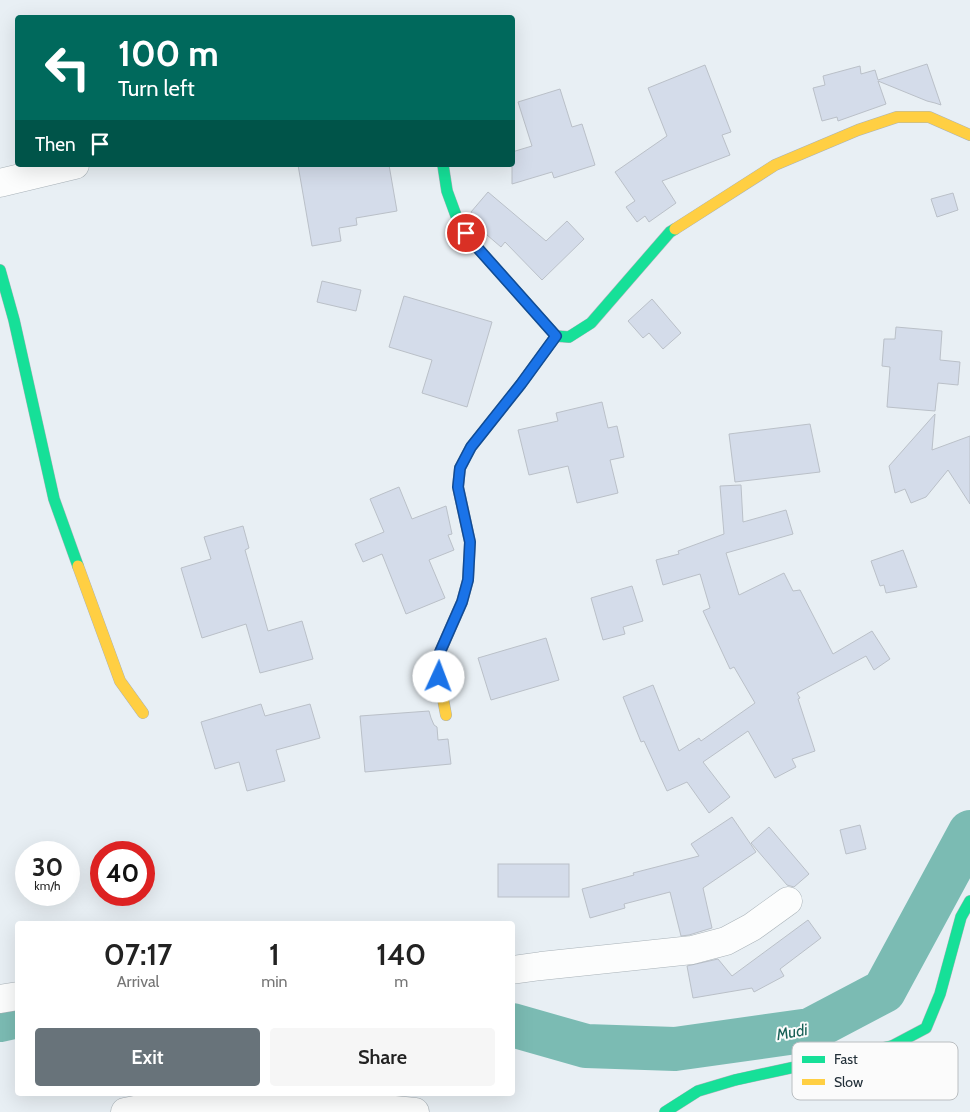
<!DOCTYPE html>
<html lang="en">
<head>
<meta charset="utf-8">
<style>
	:root { --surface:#fff; --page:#f6f6f6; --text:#222; --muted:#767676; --accent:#68737a }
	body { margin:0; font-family:Cabin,sans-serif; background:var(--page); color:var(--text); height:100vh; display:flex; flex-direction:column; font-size:19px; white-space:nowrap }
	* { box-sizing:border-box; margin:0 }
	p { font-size:16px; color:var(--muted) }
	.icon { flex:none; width:28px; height:28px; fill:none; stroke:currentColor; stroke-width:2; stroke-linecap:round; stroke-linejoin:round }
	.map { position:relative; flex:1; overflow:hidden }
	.details { position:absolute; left:15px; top:921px; width:500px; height:175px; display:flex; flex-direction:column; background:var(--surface); border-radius:5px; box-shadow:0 5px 20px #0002 }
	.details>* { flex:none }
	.hud { position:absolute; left:15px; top:15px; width:500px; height:152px; border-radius:5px; box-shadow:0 5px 20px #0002; background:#00695c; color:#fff; overflow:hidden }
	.speed { position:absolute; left:15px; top:841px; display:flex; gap:10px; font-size:25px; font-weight:700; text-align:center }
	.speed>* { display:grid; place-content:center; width:65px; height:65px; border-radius:50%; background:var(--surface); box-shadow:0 5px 20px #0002; line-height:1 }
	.speed small { font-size:12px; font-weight:400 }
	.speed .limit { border:8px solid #d22; background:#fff; color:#111 }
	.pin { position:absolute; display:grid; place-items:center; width:42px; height:42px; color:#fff; margin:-21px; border:2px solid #fff; border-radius:50%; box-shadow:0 1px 5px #0007 }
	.me { position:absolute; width:55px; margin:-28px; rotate:2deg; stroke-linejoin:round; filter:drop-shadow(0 0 4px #0008) }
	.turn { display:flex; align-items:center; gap:18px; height:105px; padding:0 20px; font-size:22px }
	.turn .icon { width:65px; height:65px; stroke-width:2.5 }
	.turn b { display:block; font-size:35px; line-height:42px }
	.then { display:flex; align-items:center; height:48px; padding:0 20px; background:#0003; gap:10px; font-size:19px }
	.eta { display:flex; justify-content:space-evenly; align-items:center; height:85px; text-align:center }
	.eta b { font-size:30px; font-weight:600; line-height:35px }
	.action { display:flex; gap:10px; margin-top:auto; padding:10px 20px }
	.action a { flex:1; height:58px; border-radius:5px; background:var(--accent); color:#fff; font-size:20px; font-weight:600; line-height:58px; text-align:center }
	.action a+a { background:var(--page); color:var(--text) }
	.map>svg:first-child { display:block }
</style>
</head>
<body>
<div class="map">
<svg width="970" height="1112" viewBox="0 0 970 1112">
	<rect width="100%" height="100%" fill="#e8eff4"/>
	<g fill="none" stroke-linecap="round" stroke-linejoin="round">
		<g stroke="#7bbbb3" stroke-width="44">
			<polyline points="0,1020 18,1016"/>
			<polyline points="512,1025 586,1046 675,1049 810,1030 884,991 970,832"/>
		</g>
	</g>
	<g fill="#d4dcea" stroke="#bac0c8">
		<polygon points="927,64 941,105 935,103 927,101 878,81 886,104 838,121 837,117 822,121 813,88 825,85 823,76 860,66 861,74 875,70 878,80"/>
		<polygon points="705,65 731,132 722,135 730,155 662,181 676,203 649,222 645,216 637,222 626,207 635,201 615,172 667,136 648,88"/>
		<polygon points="560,89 572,127 582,124 595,165 554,178 552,172 512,184 512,152 532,146 518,102"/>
		<polygon points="298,165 389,165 397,211 356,218 357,225 339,228 341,241 312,246"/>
		<polygon points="488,192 546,241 567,221 584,239 542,280 505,242 501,247 487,235 472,214 471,212"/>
		<polygon points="953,193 958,210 937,217 931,199"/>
		<polygon points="322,281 361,290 356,311 317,302"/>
		<polygon points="404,296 492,322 467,407 422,393 432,360 389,347"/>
		<polygon points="652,299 681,333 663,349 649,333 643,338 628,321"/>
		<polygon points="896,327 942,331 940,360 960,362 958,385 938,383 935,411 887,407 890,367 882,366 884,339 895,339"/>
		<polygon points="602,402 608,428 617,426 624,457 610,460 618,493 577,503 568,466 529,475 518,430 558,421 556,413"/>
		<polygon points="935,414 932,450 970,436 970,504 948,470 926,497 911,503 905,489 895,493 889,466"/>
		<polygon points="810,424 820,472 735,482 729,434"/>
		<polygon points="741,485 743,522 786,510 793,534 726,553 739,595 784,573 793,591 800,590 833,654 872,631 890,659 874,670 866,656 797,693 800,698 798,699 815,751 792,759 796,767 775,778 748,731 703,762 730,797 709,813 687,782 667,791 644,741 641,742 623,697 653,685 679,751 699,738 701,741 755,703 734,667 730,669 703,611 710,608 700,574 663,585 656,560 679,554 678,551 724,534 720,486"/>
		<polygon points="399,487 412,519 446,506 452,534 448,535 454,550 429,560 445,598 406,614 382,554 363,562 355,544 384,532 370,499"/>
		<polygon points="243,526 249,548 245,550 268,631 302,621 313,659 260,673 246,624 202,638 181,568 211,559 204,537"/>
		<polygon points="903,550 917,587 886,593 884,585 880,586 871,561"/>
		<polygon points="632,586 643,621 623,627 625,634 603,640 591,598"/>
		<polygon points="546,638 559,680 491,700 478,658"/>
		<polygon points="261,704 265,716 310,704 320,738 276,750 285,781 247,791 239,762 215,769 201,722"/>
		<polygon points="429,711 431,718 434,725 437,727 438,740 448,739 451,764 365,772 360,716"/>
		<polygon points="732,817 756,852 703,888 712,928 689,935 681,936 670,892 624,904 625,908 590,918 582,889 634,875 633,873 699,856 691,844"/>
		<polygon points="860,825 866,849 846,854 840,830"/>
		<polygon points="769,827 809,874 794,887 787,885 751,843"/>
		<rect x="498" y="864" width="71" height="33"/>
		<polygon points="808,920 821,938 780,969 784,976 754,992 752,988 693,998 687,966 718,959 732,976"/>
	</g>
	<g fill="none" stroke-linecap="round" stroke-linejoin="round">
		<g stroke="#a9b2b8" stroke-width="29">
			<g id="street">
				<polyline points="0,183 75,165"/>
				<polyline points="512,970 541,966 692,950 726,941 752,927 788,901"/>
				<polyline points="0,999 18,996"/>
				<polyline points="125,1112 160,1105 245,1098 271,1098 415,1112"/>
			</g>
		</g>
		<g stroke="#a9b2b8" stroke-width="12">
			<g id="fast">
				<polyline points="443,165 447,191 458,221 475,245 556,336 569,337 591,323 670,232 675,229"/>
				<polyline points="0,270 14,320 54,499 78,566"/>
				<polyline points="460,468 471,447 521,384 556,336"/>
				<polyline points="665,1112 698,1091 735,1080 892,1046 926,1028 940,994 961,917 970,901"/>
			</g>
		</g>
		<g stroke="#a9b2b8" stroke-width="12">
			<g id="slow">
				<polyline points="675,229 775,165 858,130 897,117 929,117 970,135"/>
				<polyline points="78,566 120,681 143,713"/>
				<polyline points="446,715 439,677 440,652 462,602 468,580 470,542 458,487 460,468"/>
			</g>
		</g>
		<use href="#street" stroke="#fcfdfd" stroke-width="28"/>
		<use href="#fast" stroke="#16e098" stroke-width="11"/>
		<use href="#slow" stroke="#ffcf43" stroke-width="11"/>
	</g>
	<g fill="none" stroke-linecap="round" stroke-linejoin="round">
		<g stroke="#114b97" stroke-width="12">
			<polyline id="route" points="439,677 440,652 462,602 468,580 470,542 458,487 460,468 471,447 521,384 556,336 475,245 466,233"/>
		</g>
		<use href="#route" stroke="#1a73e8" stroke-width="9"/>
	</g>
	<g text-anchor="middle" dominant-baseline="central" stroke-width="4" stroke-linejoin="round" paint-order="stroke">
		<g font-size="16" font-style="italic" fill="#176056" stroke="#fbfbfb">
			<text transform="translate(792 1032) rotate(-10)">Mudi</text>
		</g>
	</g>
	<rect x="792" y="1042" width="166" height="58" rx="8" fill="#fbfbfb" stroke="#babec1" stroke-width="1"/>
	<rect x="802" y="1056" width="23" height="7" fill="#16e098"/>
	<rect x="802" y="1079" width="23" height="6" fill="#ffcf43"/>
	<g font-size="14" fill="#233039">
		<text x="834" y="1064">Fast</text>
		<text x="834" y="1087">Slow</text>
	</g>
</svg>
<div class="speed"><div>30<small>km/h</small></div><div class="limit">40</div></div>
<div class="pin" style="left:466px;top:233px;background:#d93025"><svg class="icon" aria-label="arrive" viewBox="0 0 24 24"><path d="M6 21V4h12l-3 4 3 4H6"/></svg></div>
<svg class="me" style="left:439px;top:677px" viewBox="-20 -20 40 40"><circle r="19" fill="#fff"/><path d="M0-13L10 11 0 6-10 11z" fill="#1a73e8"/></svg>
<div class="hud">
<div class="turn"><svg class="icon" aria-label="left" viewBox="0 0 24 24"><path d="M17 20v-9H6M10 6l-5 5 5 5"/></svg><div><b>100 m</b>Turn left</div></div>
<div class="then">Then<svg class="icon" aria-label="arrive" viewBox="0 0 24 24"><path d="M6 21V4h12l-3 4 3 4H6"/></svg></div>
</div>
<section class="details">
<div class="eta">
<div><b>07:17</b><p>Arrival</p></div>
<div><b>1</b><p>min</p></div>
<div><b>140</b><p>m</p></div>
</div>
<div class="action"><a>Exit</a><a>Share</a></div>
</section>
</div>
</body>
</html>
